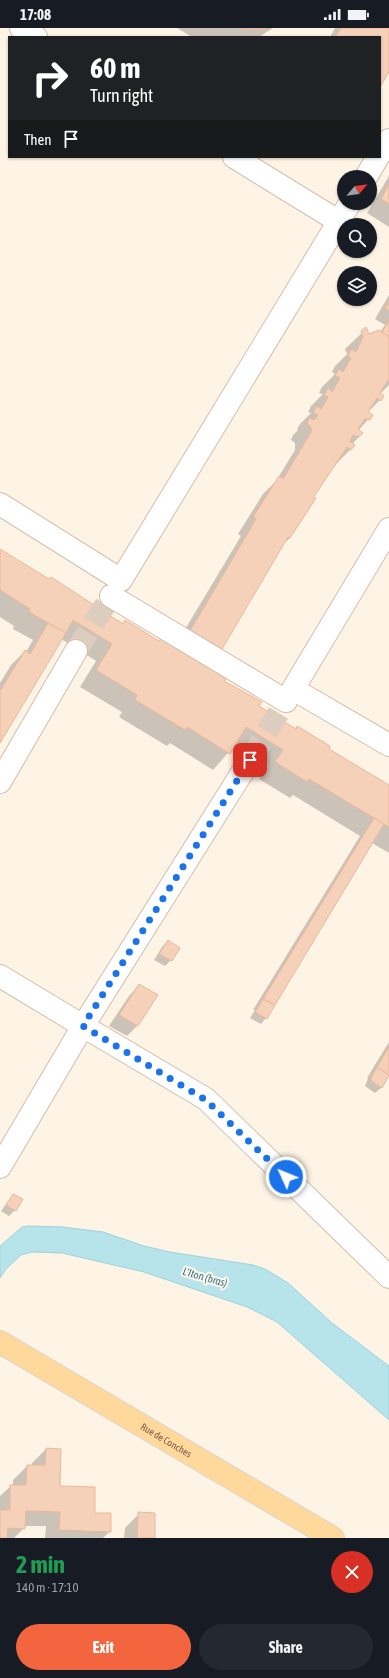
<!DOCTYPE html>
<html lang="en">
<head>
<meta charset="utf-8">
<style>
	:root { --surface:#171b24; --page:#242831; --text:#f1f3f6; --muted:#9ea1a6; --accent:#f3653e }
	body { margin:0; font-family:"Asap Condensed",sans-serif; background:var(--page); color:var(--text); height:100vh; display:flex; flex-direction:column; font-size:15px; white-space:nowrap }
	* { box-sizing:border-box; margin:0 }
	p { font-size:13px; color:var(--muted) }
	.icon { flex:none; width:22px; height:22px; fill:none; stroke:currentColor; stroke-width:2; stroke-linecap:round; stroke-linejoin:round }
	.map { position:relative; height:1510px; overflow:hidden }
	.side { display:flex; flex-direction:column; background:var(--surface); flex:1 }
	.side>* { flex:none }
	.hud { position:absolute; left:8px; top:8px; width:373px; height:122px; border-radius:0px; box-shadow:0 1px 3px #0004; background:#202124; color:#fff; overflow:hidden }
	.needle { width:26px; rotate:62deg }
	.controls { position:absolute; left:337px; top:142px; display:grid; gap:8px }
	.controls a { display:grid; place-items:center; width:40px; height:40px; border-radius:50%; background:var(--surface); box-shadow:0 1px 3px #0004; font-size:20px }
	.pin { position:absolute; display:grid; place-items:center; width:34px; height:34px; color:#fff; margin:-17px; border-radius:8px; box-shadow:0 2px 6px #0006 }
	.me { position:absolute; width:44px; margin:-22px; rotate:314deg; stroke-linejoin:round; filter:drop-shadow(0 0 3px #0008) }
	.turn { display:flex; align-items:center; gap:14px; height:84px; padding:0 16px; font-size:18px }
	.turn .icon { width:52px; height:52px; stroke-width:2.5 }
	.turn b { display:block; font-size:28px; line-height:34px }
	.then { display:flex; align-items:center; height:38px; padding:0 16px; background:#0003; gap:8px; font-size:15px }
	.round { display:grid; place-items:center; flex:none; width:42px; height:42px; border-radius:21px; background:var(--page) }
	.headline { display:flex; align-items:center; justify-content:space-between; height:68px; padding:0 16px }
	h1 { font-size:24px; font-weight:700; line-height:30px; color:#1e9e55 }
	.primary-button { display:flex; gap:8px; margin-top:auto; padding:8px 16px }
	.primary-button a { flex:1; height:46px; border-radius:24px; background:var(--accent); color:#fff; font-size:16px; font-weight:700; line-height:46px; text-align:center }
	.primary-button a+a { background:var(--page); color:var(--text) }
	.status { display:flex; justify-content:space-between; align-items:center; height:28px; padding:0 20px; background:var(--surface); direction:ltr }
	.status svg { height:11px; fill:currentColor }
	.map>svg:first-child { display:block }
</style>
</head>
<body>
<div class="status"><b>17:08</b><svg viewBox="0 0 49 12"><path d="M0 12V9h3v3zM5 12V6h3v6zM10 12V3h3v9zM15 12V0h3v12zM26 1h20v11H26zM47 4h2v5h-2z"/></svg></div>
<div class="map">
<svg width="389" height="1510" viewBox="0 0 389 1510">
	<rect width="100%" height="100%" fill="#fef4e5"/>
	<polygon fill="#b7e3ea" stroke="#9cd3dd" points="29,1198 63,1199 103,1204 144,1218 170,1224 253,1237 265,1241 288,1255 332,1295 389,1338 389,1392 277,1294 247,1279 144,1244 62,1225 32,1224 21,1227 6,1241 0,1250 0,1218 22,1199"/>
	<g fill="#0003">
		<polygon points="177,0 273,0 259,9 192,9"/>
		<polygon points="335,0 389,0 389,42 380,57 380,9 330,9"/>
		<polygon points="389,148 389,199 367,185"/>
		<polygon points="389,267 389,357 380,366 383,368 380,372 367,385 372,387 358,403 359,409 352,416 351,421 334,438 312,470 290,510 283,516 222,620 205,637 223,654 258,678 295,701 297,699 327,721 389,759 389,825 372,815 266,990 261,996 250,990 255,982 253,982 360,808 293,767 290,770 259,751 268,739 234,718 213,742 170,715 167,718 119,689 122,684 80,659 96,633 61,611 0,713 0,655 11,637 25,623 26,624 33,612 13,601 14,598 0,589 0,522 123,597 159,614 175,618 241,508 238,506 263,466 276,453 295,422 295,415 291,412 293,407 298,402 297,401 300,396 311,385 308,384 311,378 323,366 319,365 322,359 335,346 332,344 335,338 347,326 345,321 366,301 368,307 380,304 385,297 375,291"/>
		<polygon points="168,913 171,932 165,938 154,932 162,919"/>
		<polygon points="139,957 156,967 137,998 127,1008 109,998 129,968"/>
		<polygon points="389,1014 388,1048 381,1060 375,1065 365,1058 368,1051 367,1050"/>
		<polygon points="13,1167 15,1182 9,1188 1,1183"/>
		<polygon points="46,1421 59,1459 94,1486 110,1503 103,1510 45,1510 46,1498 24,1498 24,1500 14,1510 0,1510 0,1468 11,1458 13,1458 13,1452 27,1438 32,1438 32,1435"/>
		<polygon points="139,1486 154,1510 124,1510 125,1500"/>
	</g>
	<g fill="#f6d1b9" stroke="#ebb798">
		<polygon points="241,0 269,0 250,1"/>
		<polygon points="341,0 389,0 389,44 380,59 380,9 335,9"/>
		<polygon points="389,156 389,176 381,171"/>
		<polygon points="389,274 389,283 385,280"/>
		<polygon points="389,292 389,309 382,304"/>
		<polygon points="366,299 369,306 379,302 389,309 389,351 380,365 384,368 381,373 377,370 368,384 373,387 370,392 365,391 358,401 363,405 359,409 353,407 350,413 355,417 351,422 347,419 313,470 316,470 290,510 288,509 222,621 190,603 256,491 253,489 279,448 283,451 311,404 311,399 307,396 309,390 314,392 318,387 313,385 317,378 321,381 328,369 324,367 328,360 332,364 340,350 335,348 339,341 343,344 351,330 348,328 351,321 356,324 363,309 361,303"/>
		<polygon points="0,521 49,551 51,549 123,596 125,592 159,613 162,609 227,649 224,653 262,674 259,678 296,701 297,698 330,718 329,721 389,757 389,799 309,751 307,754 275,734 283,722 246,699 230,726 187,699 185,702 135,672 137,667 96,642 112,616 73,592 66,605 29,584 30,581 0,562"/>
		<polygon points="48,595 66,605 0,715 0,663 25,622 30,626"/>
		<polygon points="374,790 384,796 275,977 263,971"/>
		<polygon points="168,912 180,920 172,933 159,926"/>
		<polygon points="139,956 158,967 138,998 119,987"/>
		<polygon points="263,971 275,977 267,991 255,984"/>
		<polygon points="389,1019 389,1044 387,1046 377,1039"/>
		<polygon points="377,1039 389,1047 382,1060 370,1052"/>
		<polygon points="13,1166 23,1171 16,1183 6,1177"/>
		<polygon points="46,1420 61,1421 60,1458 95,1459 95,1485 111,1485 111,1504 59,1502 60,1484 26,1483 25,1501 8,1500 7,1510 0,1510 0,1482 10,1482 10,1457 26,1457 27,1437 45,1437"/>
		<polygon points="138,1484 155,1485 155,1510 137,1510"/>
	</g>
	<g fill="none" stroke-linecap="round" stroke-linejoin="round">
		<g stroke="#ddcdbe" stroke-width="22" stroke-dasharray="22 11" stroke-linecap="butt">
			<polyline points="76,623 121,552"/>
			<polyline points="250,732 293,661"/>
		</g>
		<g stroke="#d4bdac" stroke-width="24">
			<g id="minor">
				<polyline points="21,0 36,9"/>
				<polyline points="380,126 389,112"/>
				<polyline points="234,129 338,193"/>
				<polyline points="366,149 378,129"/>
				<polyline points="0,476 121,552 350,175"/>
				<polyline points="389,501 293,661 389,717"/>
				<polyline points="111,568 286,673"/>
				<polyline points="250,732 83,998 206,1071 389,1249"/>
				<polyline points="0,754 76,623"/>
				<polyline points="0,948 83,998 0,1139"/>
			</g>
		</g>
		<g stroke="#dcd4cf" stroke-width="24">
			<g id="major">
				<path id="s1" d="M0,1314L333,1510"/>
			</g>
		</g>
		<use href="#minor" stroke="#fff" stroke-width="22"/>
		<use href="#major" stroke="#ffd99b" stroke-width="22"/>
	</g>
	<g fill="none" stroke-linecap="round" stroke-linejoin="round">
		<polyline stroke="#1a73e8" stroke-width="7" stroke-dasharray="0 12.6" points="250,732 83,998 206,1072 286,1149"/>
	</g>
	<g text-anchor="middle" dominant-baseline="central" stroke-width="4" stroke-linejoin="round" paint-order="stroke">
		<g font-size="10" fill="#7a5947" stroke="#fff8ed">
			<text stroke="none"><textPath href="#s1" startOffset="193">Rue de Conches</textPath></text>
		</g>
		<g font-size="11" font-style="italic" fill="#397681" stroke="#fff8ed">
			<text transform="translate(205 1249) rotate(16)">L'Iton (bras)</text>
		</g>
	</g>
</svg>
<div class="controls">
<a><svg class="needle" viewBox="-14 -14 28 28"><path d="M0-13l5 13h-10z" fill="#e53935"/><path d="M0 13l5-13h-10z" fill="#9ea1a6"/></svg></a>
<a><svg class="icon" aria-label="search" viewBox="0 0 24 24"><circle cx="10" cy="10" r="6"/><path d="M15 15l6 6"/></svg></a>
<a><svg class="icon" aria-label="layers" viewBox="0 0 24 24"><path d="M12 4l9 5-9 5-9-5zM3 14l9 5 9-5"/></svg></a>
</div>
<div class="pin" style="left:250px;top:732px;background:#d93025"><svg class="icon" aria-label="arrive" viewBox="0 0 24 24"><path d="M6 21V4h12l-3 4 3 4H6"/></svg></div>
<svg class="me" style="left:286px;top:1149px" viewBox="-20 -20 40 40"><circle r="17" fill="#1a73e8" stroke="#fff" stroke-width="3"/><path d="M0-11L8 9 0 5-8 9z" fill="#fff"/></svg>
<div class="hud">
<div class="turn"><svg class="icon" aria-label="right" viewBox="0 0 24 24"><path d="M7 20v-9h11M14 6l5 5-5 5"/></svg><div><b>60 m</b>Turn right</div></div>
<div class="then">Then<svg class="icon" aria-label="arrive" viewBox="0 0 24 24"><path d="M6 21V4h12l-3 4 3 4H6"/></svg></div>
</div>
</div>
<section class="side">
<div class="headline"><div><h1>2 min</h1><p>140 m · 17:10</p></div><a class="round" style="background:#d93025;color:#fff"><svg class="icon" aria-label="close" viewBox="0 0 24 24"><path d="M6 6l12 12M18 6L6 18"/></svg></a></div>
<div class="primary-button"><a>Exit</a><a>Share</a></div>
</section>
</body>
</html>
